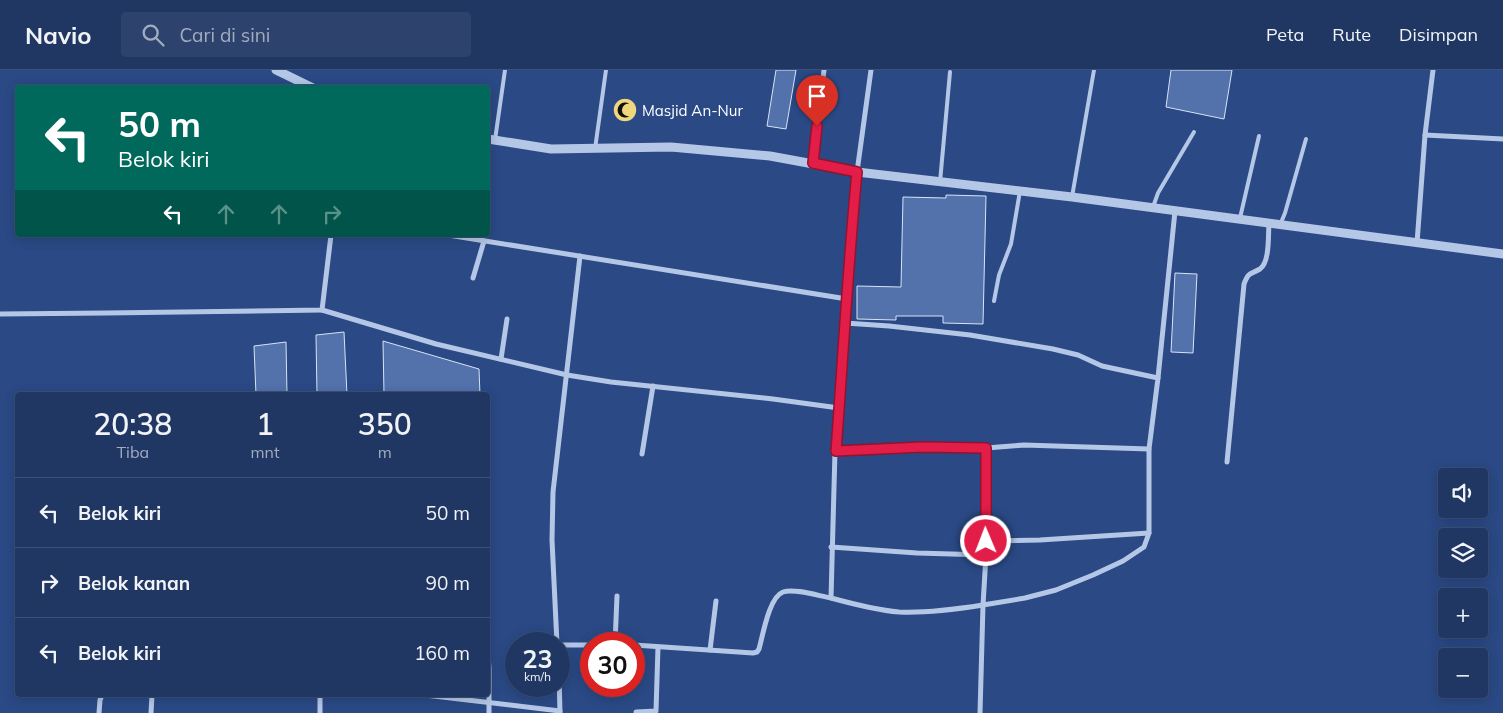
<!DOCTYPE html>
<html lang="id">
<head>
<meta charset="utf-8">
<style>
	:root { --surface:#203764; --page:#2d426d; --text:#f1f3f6; --muted:#a2acbf; --line:#3d5178 }
	body { margin:0; font-family:Mulish,sans-serif; background:var(--page); color:var(--text); height:100vh; display:flex; flex-direction:column; font-size:19px; white-space:nowrap }
	* { box-sizing:border-box; margin:0 }
	p { font-size:16px; color:var(--muted) }
	.icon { flex:none; width:28px; height:28px; fill:none; stroke:currentColor; stroke-width:2; stroke-linecap:round; stroke-linejoin:round }
	.map { position:relative; flex:1; overflow:hidden }
	.drawer { position:absolute; left:15px; top:322px; width:475px; height:305px; display:flex; flex-direction:column; background:var(--surface); border-radius:5px; box-shadow:0 2px 12px #0003,0 0 0 1px var(--line) }
	.drawer>* { flex:none }
	.top-card { position:absolute; left:15px; top:15px; width:475px; height:152px; border-radius:5px; box-shadow:0 2px 12px #0003,0 0 0 1px var(--line); background:#00695c; color:#fff; overflow:hidden }
	.buttons { position:absolute; left:1438px; top:398px; display:grid; gap:10px }
	.buttons a { display:grid; place-items:center; width:50px; height:50px; border-radius:5px; background:var(--surface); box-shadow:0 2px 12px #0003,0 0 0 1px var(--line); font-size:25px }
	.speed { position:absolute; left:505px; top:562px; display:flex; gap:10px; font-size:25px; font-weight:700; text-align:center }
	.speed>* { display:grid; place-content:center; width:65px; height:65px; border-radius:50%; background:var(--surface); box-shadow:0 2px 12px #0003,0 0 0 1px var(--line); line-height:1 }
	.speed small { font-size:12px; font-weight:400 }
	.speed .limit { border:8px solid #d22; background:#fff; color:#111 }
	.pin { position:absolute; display:grid; place-items:center; width:42px; height:42px; color:#fff; margin:-51px -21px; border-radius:50% 50% 50% 0; rotate:-45deg; box-shadow:0 0 5px #0007 }
	.pin .icon { rotate:45deg }
	.me { position:absolute; width:55px; margin:-28px; rotate:359deg; stroke-linejoin:round; filter:drop-shadow(0 0 4px #0008) }
	.turn { display:flex; align-items:center; gap:18px; height:105px; padding:0 20px; font-size:22px }
	.turn .icon { width:65px; height:65px; stroke-width:2.5 }
	.turn b { display:block; font-size:35px; line-height:42px }
	.lanes { display:flex; align-items:center; height:48px; padding:0 20px; background:#0003; justify-content:center; gap:25px; direction:ltr }
	.lanes .off { opacity:.35 }
	.eta { display:flex; justify-content:space-evenly; align-items:center; height:85px; text-align:center }
	.eta b { font-size:30px; font-weight:600; line-height:35px }
	ul { padding:0; list-style:none }
	li { display:flex; align-items:center; gap:15px; height:70px; padding:0 20px; border-top:1px solid var(--line) }
	li div { flex:1 }
	li b { display:block; font-size:19px }
	li em { font-style:normal }
	header { display:flex; align-items:center; gap:30px; box-sizing:border-box; height:70px; padding:0 25px; background:var(--surface); border-bottom:1px solid var(--line) }
	header strong { font-size:24px }
	nav { display:flex; gap:28px; margin-inline-start:auto; font-size:18px }
	.search { width:350px; height:45px; background:var(--page); display:flex; align-items:center; gap:12px; box-sizing:border-box; padding:0 18px; border-radius:5px; color:var(--muted); font-size:19px }
	.map>svg:first-child { display:block }
</style>
</head>
<body>
<header>
<strong>Navio</strong>
<div class="search"><svg class="icon" aria-label="search" viewBox="0 0 24 24"><circle cx="10" cy="10" r="6"/><path d="M15 15l6 6"/></svg>Cari di sini</div>
<nav><a>Peta</a><a>Rute</a><a>Disimpan</a></nav>
</header>
<div class="map">
<svg width="1503" height="643" viewBox="0 0 1503 643">
	<rect width="100%" height="100%" fill="#2a4985"/>
	<g fill="#5372ac" stroke="#d8e3f6">
		<polygon points="776,0 796,0 786,59 767,56"/>
		<polygon points="1171,0 1232,0 1224,49 1166,37"/>
		<polygon points="946,125 986,126 983,254 943,253 943,246 896,246 896,250 857,249 857,216 901,217 903,127 946,128"/>
		<polygon points="1175,203 1197,204 1193,283 1171,282"/>
		<polygon points="344,262 347,325 317,325 316,265"/>
		<polygon points="383,271 479,299 480,325 384,325"/>
		<polygon points="286,272 287,325 256,325 254,276"/>
	</g>
	<g fill="none" stroke-linecap="round" stroke-linejoin="round">
		<g stroke="#b5c7e7" stroke-width="4">
			<polyline points="495,70 505,0"/>
			<polyline points="595,79 606,0"/>
			<polyline points="940,112 950,2"/>
			<polyline points="1072,127 1094,0"/>
			<polyline points="1153,137 1158,123 1194,62"/>
			<polyline points="1240,148 1259,66"/>
			<polyline points="1280,155 1285,143 1306,69"/>
			<polyline points="994,231 999,205 1011,174 1020,121"/>
		</g>
		<g stroke="#b5c7e7" stroke-width="5">
			<path d="M871,0L857,102L849,181L845,253L835,381L831,528C853,534 876,540 899,542C924,543 958,539 983,535L980,643"/>
			<polyline points="1425,65 1503,69"/>
			<polyline points="813,93 824,0"/>
			<polyline points="448,165 847,229"/>
			<polyline points="1417,173 1425,65 1433,0"/>
			<polyline points="473,208 484,171"/>
			<polyline points="322,240 436,274 567,305 611,312 773,329 839,338"/>
			<polyline points="0,244 106,243 322,240 331,165"/>
			<polyline points="845,253 889,256 970,265 1053,279 1078,285 1102,296 1158,308 1149,379 1149,463 1144,477 1123,491 1093,505 1056,520 1025,528 983,535 986,485"/>
			<polyline points="501,289 507,249"/>
			<polyline points="1158,308 1175,141"/>
			<polyline points="835,381 923,377 986,378 1024,375 1149,379"/>
			<polyline points="642,384 653,316"/>
			<path d="M1227,392L1244,214C1249,201 1250,205 1260,199C1270,192 1268,165 1269,154"/>
			<polyline points="986,471 1040,470 1149,463"/>
			<polyline points="831,477 917,483 986,485 986,378"/>
			<polyline points="557,574 552,470 553,422 580,186"/>
			<polyline points="615,574 617,526"/>
			<polyline points="559,575 591,575"/>
			<path d="M634,575L753,583L757,582L759,579C763,565 769,527 783,522C794,518 819,526 831,528"/>
			<polyline points="710,580 716,531"/>
			<polyline points="488,586 489,598 489,643"/>
			<polyline points="559,604 560,643"/>
			<polyline points="320,625 320,643"/>
			<polyline points="425,625 560,641"/>
			<polyline points="636,642 656,641 658,577"/>
			<polyline points="99,643 100,630 102,625"/>
			<polyline points="151,643 152,625"/>
		</g>
		<g stroke="#b5c7e7" stroke-width="9">
			<polyline points="276,0 313,18"/>
			<polyline points="488,69 551,79 671,77 770,86 857,102 1072,127 1503,184"/>
		</g>
	</g>
	<g fill="none" stroke-linecap="round" stroke-linejoin="round">
		<g stroke="#92132f" stroke-width="12">
			<path id="route" d="M817,56L813,93L857,102C848,195 843,288 836,381L923,377L986,378V471"/>
		</g>
		<use href="#route" stroke="#e11d48" stroke-width="9"/>
	</g>
	<defs>
		<g id="mosque-disc" transform="scale(1.25)"><circle r="9.5" fill="#eed77c" stroke="#2a4985"/><path d="M3.5-4.9A6 6 0 1 0 3.5 4.9A5 5 0 1 1 3.5-4.9Z" fill="#111"/></g>
	</defs>
	<g fill-rule="evenodd">
		<use href="#mosque-disc" x="625" y="40"/>
	</g>
	<g text-anchor="middle" dominant-baseline="central" stroke-width="4" stroke-linejoin="round" paint-order="stroke">
		<g font-size="15" fill="#fff" stroke="#2a4985" text-anchor="start">
			<text x="642" y="40">Masjid An-Nur</text>
		</g>
	</g>
</svg>
<div class="buttons">
<a><svg class="icon" aria-label="sound" viewBox="0 0 24 24"><path d="M4 9h4l5-4v14l-5-4H4zM17 9q2 3 0 6"/></svg></a>
<a><svg class="icon" aria-label="layers" viewBox="0 0 24 24"><path d="M12 4l9 5-9 5-9-5zM3 14l9 5 9-5"/></svg></a>
<a>+</a>
<a>−</a>
</div>
<div class="speed"><div>23<small>km/h</small></div><div class="limit">30</div></div>
<div class="pin" style="left:817px;top:56px;background:#d93025"><svg class="icon" aria-label="arrive" viewBox="0 0 24 24"><path d="M6 21V4h12l-3 4 3 4H6"/></svg></div>
<svg class="me" style="left:986px;top:471px" viewBox="-20 -20 40 40"><circle r="17" fill="#e11d48" stroke="#fff" stroke-width="3"/><path d="M0-11L8 9 0 5-8 9z" fill="#fff"/></svg>
<div class="top-card">
<div class="turn"><svg class="icon" aria-label="left" viewBox="0 0 24 24"><path d="M17 20v-9H6M10 6l-5 5 5 5"/></svg><div><b>50 m</b>Belok kiri</div></div>
<div class="lanes"><svg class="icon" aria-label="left" viewBox="0 0 24 24"><path d="M17 20v-9H6M10 6l-5 5 5 5"/></svg><svg class="icon off" aria-label="ahead" viewBox="0 0 24 24"><path d="M12 20V5M6 11l6-6 6 6"/></svg><svg class="icon off" aria-label="ahead" viewBox="0 0 24 24"><path d="M12 20V5M6 11l6-6 6 6"/></svg><svg class="icon off" aria-label="right" viewBox="0 0 24 24"><path d="M7 20v-9h11M14 6l5 5-5 5"/></svg></div>
</div>
<section class="drawer">
<div class="eta">
<div><b>20:38</b><p>Tiba</p></div>
<div><b>1</b><p>mnt</p></div>
<div><b>350</b><p>m</p></div>
</div>
<ul>
<li><svg class="icon" aria-label="left" viewBox="0 0 24 24"><path d="M17 20v-9H6M10 6l-5 5 5 5"/></svg><div><b>Belok kiri</b></div><em>50 m</em></li>
<li><svg class="icon" aria-label="right" viewBox="0 0 24 24"><path d="M7 20v-9h11M14 6l5 5-5 5"/></svg><div><b>Belok kanan</b></div><em>90 m</em></li>
<li><svg class="icon" aria-label="left" viewBox="0 0 24 24"><path d="M17 20v-9H6M10 6l-5 5 5 5"/></svg><div><b>Belok kiri</b></div><em>160 m</em></li>
</ul>
</section>
</div>
</body>
</html>
